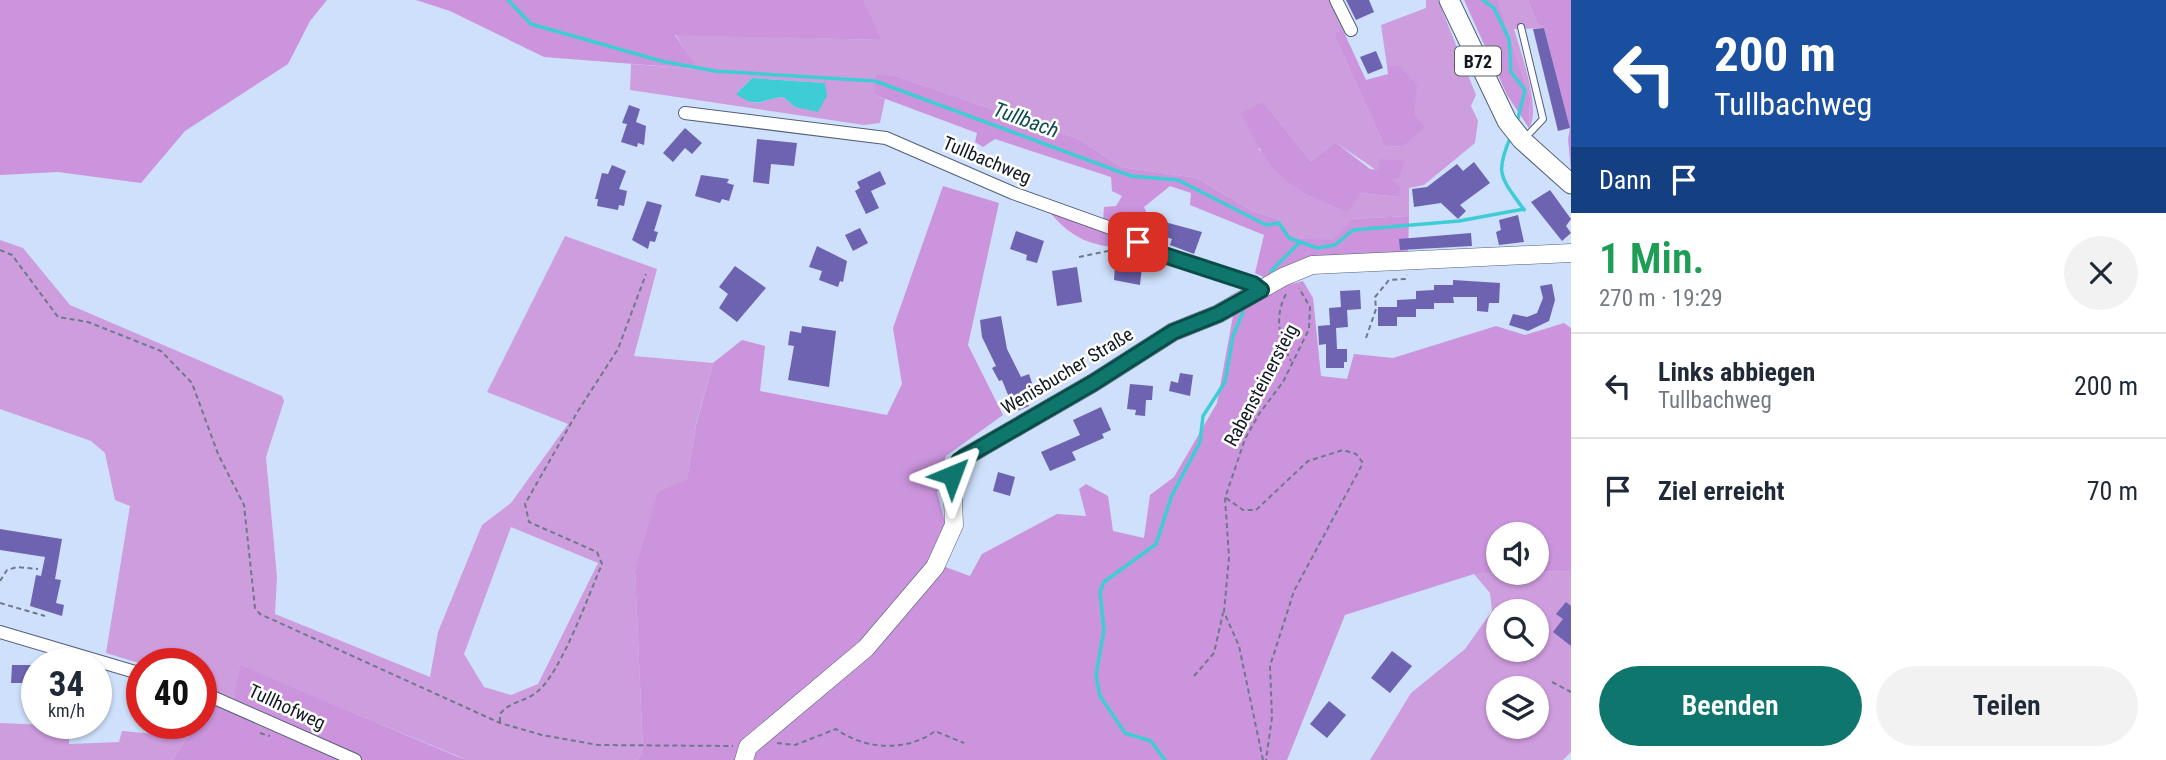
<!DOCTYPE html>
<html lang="de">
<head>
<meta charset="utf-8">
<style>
	:root { --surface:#fff; --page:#f2f2f3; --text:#1f2937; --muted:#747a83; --line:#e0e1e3; --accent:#0f766e }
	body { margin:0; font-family:"Roboto Condensed",sans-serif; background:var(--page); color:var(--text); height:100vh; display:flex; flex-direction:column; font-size:26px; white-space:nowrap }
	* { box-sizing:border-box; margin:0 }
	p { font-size:23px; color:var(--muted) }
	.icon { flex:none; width:38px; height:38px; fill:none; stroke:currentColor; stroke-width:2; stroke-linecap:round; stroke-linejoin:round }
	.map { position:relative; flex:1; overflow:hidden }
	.details { display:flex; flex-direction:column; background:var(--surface); width:595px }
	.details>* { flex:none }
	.hud { background:#1a4fa0; color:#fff; overflow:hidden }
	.fabs { position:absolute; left:1486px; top:522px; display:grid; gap:14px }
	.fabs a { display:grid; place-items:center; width:63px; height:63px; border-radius:50%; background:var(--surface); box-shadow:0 2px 5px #0004; font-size:35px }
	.speed { position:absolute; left:21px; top:648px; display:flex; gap:14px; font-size:35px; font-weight:700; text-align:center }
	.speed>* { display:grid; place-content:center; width:91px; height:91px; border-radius:50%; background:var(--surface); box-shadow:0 2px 5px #0004; line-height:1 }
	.speed small { font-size:18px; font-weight:400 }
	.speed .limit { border:10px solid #d22; background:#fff; color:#111 }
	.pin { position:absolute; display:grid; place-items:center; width:60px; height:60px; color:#fff; margin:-30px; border-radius:14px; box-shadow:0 4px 10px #0006 }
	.me { position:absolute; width:77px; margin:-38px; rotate:44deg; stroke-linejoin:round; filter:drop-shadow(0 0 5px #0008) }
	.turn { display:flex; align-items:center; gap:24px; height:147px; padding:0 28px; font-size:32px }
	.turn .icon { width:91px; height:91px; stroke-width:2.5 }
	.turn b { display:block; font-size:49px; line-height:60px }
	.then { display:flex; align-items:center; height:66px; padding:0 28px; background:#0003; gap:14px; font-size:26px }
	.round { display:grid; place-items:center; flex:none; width:74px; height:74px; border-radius:37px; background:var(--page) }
	.summary { display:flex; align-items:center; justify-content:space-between; height:119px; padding:0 28px }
	h1 { font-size:42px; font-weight:600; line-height:52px; color:#1e9e55 }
	.button { display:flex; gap:14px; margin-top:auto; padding:14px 28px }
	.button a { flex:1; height:80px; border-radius:42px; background:var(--accent); color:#fff; font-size:28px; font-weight:600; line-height:80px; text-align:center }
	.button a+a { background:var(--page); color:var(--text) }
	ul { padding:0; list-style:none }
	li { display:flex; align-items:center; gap:21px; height:105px; padding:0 28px; border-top:2px solid var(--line) }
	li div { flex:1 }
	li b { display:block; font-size:26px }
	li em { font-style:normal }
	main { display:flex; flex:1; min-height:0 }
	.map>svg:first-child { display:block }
</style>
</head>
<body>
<main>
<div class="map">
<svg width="1571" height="760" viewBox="0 0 1571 760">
	<rect width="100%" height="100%" fill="#cee0fb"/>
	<g fill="#ce9dde" fill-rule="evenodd">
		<path d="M864,0H1329L1342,28L1334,35L1385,147L1403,146L1414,114L1399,66H1387L1381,25L1426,8V0H1438L1476,95L1471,106L1478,121L1475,143L1424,185L1409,188V216L1351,219L1333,241L1293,238L1278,219L1252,211L1197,178L1121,167L1079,139L901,78L875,95L885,99L880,123L864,125L630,90L631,64L697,69L675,34L880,40ZM752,78L824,83L795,107L783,97C761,99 758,111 737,93ZM1263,102L1311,161L1335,142C1359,160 1386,171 1399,197L1360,193L1259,150Z"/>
		<path d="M1498,0H1528L1537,24L1544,28L1514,29C1520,50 1542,110 1529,128L1530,98Z"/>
		<path d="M565,236L657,269L634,356L713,363L696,424L687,481L635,569L643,752L637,760H467L240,666L231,709L201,700V663L142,664L106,653L130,506L115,500L105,453L91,441L0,409V240L23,248L70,305L282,396L284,401L266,457L277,577L275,614L430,677L438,632L482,525L511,503L568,424L487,392ZM511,527L598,563L538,684L511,695L484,687L464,654Z"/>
		<path d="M1571,571V752L1563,760H1370L1411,693L1465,649L1492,611L1490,593L1474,574ZM1498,611H1536V649H1498ZM1498,688H1536V726H1498Z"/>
		<polygon points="0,723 69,726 69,744 119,742 122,731 188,737 172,760 0,760"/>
	</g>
	<g fill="#cb94dd" fill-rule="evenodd">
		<polygon points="0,0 327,0 310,21 288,64 185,131 141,183 58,172 0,175"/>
		<polygon points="416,0 864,0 881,40 675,35 698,69 544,57 450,11"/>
		<polygon points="1464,0 1498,0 1530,98 1529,128 1507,95"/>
		<polygon points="1528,0 1571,0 1571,171 1568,139 1570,128 1544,28 1537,24"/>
		<polygon points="1342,28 1366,80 1388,74 1387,66 1399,66 1417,85 1414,114 1425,127 1403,146 1385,147 1334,35"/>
		<path d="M876,74L901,78L1079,139L1121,167L1197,178L1252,211L1278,219L1293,238L1333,240L1351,219L1409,216L1408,255L1308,257L1266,278L1255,273L1264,235L1190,205L1191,193L1170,186L1144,207L1154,229L1149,251C1089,245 1074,246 1036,195L1103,221L1104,207L1116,206L1122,196L1112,191L1111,177L995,139L983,147L975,142L977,133L875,95Z"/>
		<path d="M1263,102L1311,161L1335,142L1370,169L1378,170L1380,159L1404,161L1399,178L1391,180L1400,187L1399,197L1360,193L1348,212C1284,186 1271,176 1241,113Z"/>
		<path d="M943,186L999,203L968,345L1003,415L946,456L937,492L947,529L929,561L970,576L982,554L1057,514L1086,516L1079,489L1086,484L1108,496L1113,531L1144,538L1150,495L1174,477L1217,403L1233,316L1281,287L1303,281L1313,298L1321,376L1347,379L1354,354L1393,358L1496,326L1525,335L1564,323L1571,328V571L1474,574L1345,615L1287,760H637L643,752L635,570L658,492L687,480L696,425L713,363L742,340L765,346L760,391L887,415L902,384L893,328ZM1498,534H1536V572H1498Z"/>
		<polygon points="240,665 456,756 467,760 172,760 188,737 192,723 201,723 201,700 231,709"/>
	</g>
	<path fill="#3ecdd5" d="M752,78L825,83L827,96L818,112L795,107L783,97C761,99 758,110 736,94Z"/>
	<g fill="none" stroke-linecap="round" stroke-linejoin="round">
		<g stroke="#3ecdd5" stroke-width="3.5">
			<polyline points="508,0 531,24 661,61 715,71 875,81 1131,176 1178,180 1266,225 1279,223 1289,238 1317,248 1335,245 1353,230 1459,221 1524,209"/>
			<polyline points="1483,0 1494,8 1509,39 1511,72 1525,90 1517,122"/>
			<path d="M1511,136C1494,175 1501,177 1524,210"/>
			<polyline points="1271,271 1300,242"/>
			<polyline points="1165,760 1151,741 1125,733 1100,696 1096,675 1104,630 1100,592 1104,582 1156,544 1172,495 1200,442 1203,416 1225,382 1233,336 1243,312"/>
		</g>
	</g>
	<g fill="#6e63b0">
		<polygon points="1346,0 1369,0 1374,12 1356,20"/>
		<polygon points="1544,28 1570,128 1558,131 1533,29"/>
		<polygon points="1376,51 1383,68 1368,74 1360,57"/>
		<polygon points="629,105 640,109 636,122 646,126 644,145 638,143 637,147 621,142 627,124 622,123"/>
		<polygon points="685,128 702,143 692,154 685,148 673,162 663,153"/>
		<polygon points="757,139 797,143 794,166 771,164 769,184 753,182"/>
		<polygon points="1474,162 1490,183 1460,205 1466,211 1458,219 1441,203 1414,207 1412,189 1427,187 1457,164 1463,171"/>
		<polygon points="612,165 626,171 619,189 627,191 624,206 619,205 618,210 597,206 598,199 595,199 602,173 608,174"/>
		<polygon points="880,171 886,184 871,191 879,208 866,214 855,191 860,188 857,182"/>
		<polygon points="701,175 729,179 727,183 734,185 729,201 722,199 720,203 695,196"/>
		<polygon points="1550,190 1571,219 1566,226 1571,233 1562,241 1531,202"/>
		<polygon points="647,201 662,205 654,231 658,232 655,242 650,241 648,249 632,240"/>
		<polygon points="1518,215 1524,242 1499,245 1496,232 1501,230 1499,220"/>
		<polygon points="1161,221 1202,232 1194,254 1170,245 1172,239 1157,234"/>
		<polygon points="860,228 868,243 853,251 845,235"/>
		<polygon points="1016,231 1044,241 1037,263 1026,260 1027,255 1010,249"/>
		<polygon points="1471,233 1472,246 1400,250 1399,239"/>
		<polygon points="817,246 847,261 843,282 840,281 838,287 819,280 822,271 809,267"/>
		<polygon points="1133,256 1143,257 1140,285 1114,280 1115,266 1122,267 1123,259 1133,260"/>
		<polygon points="735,266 766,288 737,322 719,308 728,294 719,287"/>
		<polygon points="1077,267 1082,302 1057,306 1052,271"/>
		<polygon points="1453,280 1500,283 1499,303 1489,303 1488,312 1477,311 1477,297 1453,297 1454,303 1434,303 1434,309 1416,309 1416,317 1397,317 1397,326 1378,326 1378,307 1397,307 1397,300 1416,299 1416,291 1434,290 1434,285 1453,285"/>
		<polygon points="1552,284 1555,300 1549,321 1528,331 1509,325 1513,314 1527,317 1537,313 1543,298 1540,286"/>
		<polygon points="1360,290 1361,309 1347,310 1348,327 1336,328 1337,349 1347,349 1347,362 1344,362 1344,368 1326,368 1326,344 1319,345 1318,326 1330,325 1329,308 1341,307 1340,291"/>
		<polygon points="1001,316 1007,349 1021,377 1029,374 1032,383 1023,391 1029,406 1015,412 1002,380 999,381 992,368 996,366 982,337 980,320"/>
		<polygon points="802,326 836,331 829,387 788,380 794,346 788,345 790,331 801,333"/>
		<polygon points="1180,373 1193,375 1190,396 1169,391 1171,381 1178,383"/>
		<polygon points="1130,384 1153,386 1152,400 1146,400 1145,416 1135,415 1136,410 1127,409"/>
		<polygon points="1101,407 1111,430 1102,434 1104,438 1072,452 1076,460 1050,471 1041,452 1080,435 1073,420"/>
		<polygon points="998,472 1015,477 1010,496 993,491"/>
		<polygon points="0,529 62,539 55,579 61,580 56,603 64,605 62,616 30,606 36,575 41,576 45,557 0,550"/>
		<polygon points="1566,602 1571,606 1571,646 1553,632 1563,619 1556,614"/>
		<polygon points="1392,651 1412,666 1390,693 1371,678"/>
		<polygon points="12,665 37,665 37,683 11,683"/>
		<polygon points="1329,701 1346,715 1327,738 1310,724"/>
	</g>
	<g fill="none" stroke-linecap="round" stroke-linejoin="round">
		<g stroke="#516078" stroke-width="8">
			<polyline id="lane" points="1521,27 1543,119 1524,139"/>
		</g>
		<g stroke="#516078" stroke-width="14">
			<g id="street">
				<polyline points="1336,0 1351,30"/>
				<polyline points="685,113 886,138 1013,193 1119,231 1158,253 1253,284 1261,290"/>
				<polyline points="0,632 142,674"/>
				<polyline points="201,692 355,760"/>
			</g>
		</g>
		<g stroke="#516078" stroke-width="19">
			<polyline id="secondary" points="744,760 748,747 866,648 935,567 954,525 952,475 965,457 1093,383 1173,332 1218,314 1283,277 1312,265 1571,253"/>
		</g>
		<g stroke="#516078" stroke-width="21">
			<polyline id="primary" points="1449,0 1507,121 1522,140 1571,184"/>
		</g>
		<g stroke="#6d798b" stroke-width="2" stroke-dasharray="5 3.5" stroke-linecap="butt">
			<polyline points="0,250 12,255 58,317 88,322 161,351 192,383 218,454 244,505 255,608 260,614 500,723 542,735 598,745 733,746"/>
			<polyline points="1079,257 1113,250"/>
			<path d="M1286,294C1274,317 1279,338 1291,361"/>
			<polyline points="1366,338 1376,309 1375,297 1389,280 1405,279 1407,275"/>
			<polyline points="1226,498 1243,510 1256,510 1308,461 1343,450 1356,454 1363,463 1294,591 1270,666 1272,717 1266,760"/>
			<polyline points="0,581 7,570 17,567 38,569"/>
			<polyline points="0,603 45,616"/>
			<polyline points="1194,676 1214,653 1223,613"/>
			<polyline points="1552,682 1571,692"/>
			<path d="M500,722V714C510,701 525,702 537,692C561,673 589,594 602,564L597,552L529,522L525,504L578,411L618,349L646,274"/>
			<polyline points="260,733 270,736"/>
			<path d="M777,743L795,745L836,729C865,750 907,752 935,731L964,743"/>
			<polyline points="1263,760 1239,646 1224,612 1229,557 1225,498 1245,439 1259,414 1283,382 1309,329 1310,307 1299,288"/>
		</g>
		<use href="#lane" stroke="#fff" stroke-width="6"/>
		<use href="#street" stroke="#fff" stroke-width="12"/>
		<use href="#secondary" stroke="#fff" stroke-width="18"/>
		<use href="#primary" stroke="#fff" stroke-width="19"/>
	</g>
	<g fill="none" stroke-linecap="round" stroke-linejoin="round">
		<g stroke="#0a4d48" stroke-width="18">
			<polyline id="route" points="952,475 959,461 965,457 1093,383 1173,332 1218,314 1261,290 1253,284 1158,253 1138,242"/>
		</g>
		<use href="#route" stroke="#0f766e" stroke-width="12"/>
	</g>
	<g text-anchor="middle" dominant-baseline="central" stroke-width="5" stroke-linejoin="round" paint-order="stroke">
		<rect fill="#fff" stroke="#595e64" stroke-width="2" x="1455" y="46.5" width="46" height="29" rx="5"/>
		<g font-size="18" font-weight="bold" fill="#121922">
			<text x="1478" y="61">B72</text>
		</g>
		<g font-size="19" fill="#121922" stroke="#fff">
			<text transform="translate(987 160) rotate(23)">Tullbachweg</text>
			<text transform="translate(1067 371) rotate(-31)">Wenisbucher Straße</text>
			<text transform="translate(1261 385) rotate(-62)">Rabensteinersteig</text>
			<text transform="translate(287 707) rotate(25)">Tullhofweg</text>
		</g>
		<g font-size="21" font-style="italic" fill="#0e4c4f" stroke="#fff">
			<text transform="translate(1026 120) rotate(20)">Tullbach</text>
		</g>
	</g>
</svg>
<div class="fabs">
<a><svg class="icon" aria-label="sound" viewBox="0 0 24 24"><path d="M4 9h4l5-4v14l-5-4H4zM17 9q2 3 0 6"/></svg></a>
<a><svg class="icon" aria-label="search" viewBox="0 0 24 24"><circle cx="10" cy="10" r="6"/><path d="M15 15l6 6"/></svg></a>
<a><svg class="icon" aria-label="layers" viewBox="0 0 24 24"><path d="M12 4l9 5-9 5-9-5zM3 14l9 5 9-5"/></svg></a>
</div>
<div class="speed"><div>34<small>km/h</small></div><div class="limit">40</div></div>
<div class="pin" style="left:1138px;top:242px;background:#d93025"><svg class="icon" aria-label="arrive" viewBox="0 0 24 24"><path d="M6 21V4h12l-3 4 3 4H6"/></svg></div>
<svg class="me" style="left:952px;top:475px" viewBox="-20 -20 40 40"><path d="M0-17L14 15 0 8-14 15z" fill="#0f766e" stroke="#fff" stroke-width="4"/></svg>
</div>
<section class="details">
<div class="hud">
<div class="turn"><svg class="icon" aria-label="left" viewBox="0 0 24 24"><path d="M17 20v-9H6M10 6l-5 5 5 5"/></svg><div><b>200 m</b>Tullbachweg</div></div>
<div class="then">Dann<svg class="icon" aria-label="arrive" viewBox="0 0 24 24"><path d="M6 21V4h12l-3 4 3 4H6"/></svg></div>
</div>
<div class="summary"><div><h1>1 Min.</h1><p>270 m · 19:29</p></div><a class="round"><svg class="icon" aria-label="close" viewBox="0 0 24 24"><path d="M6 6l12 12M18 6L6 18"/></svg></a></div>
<ul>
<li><svg class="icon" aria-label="left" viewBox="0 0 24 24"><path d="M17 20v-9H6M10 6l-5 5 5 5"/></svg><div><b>Links abbiegen</b><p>Tullbachweg</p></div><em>200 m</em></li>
<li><svg class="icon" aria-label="arrive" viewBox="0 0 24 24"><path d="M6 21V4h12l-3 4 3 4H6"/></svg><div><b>Ziel erreicht</b></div><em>70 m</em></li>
</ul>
<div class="button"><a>Beenden</a><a>Teilen</a></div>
</section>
</main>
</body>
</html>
